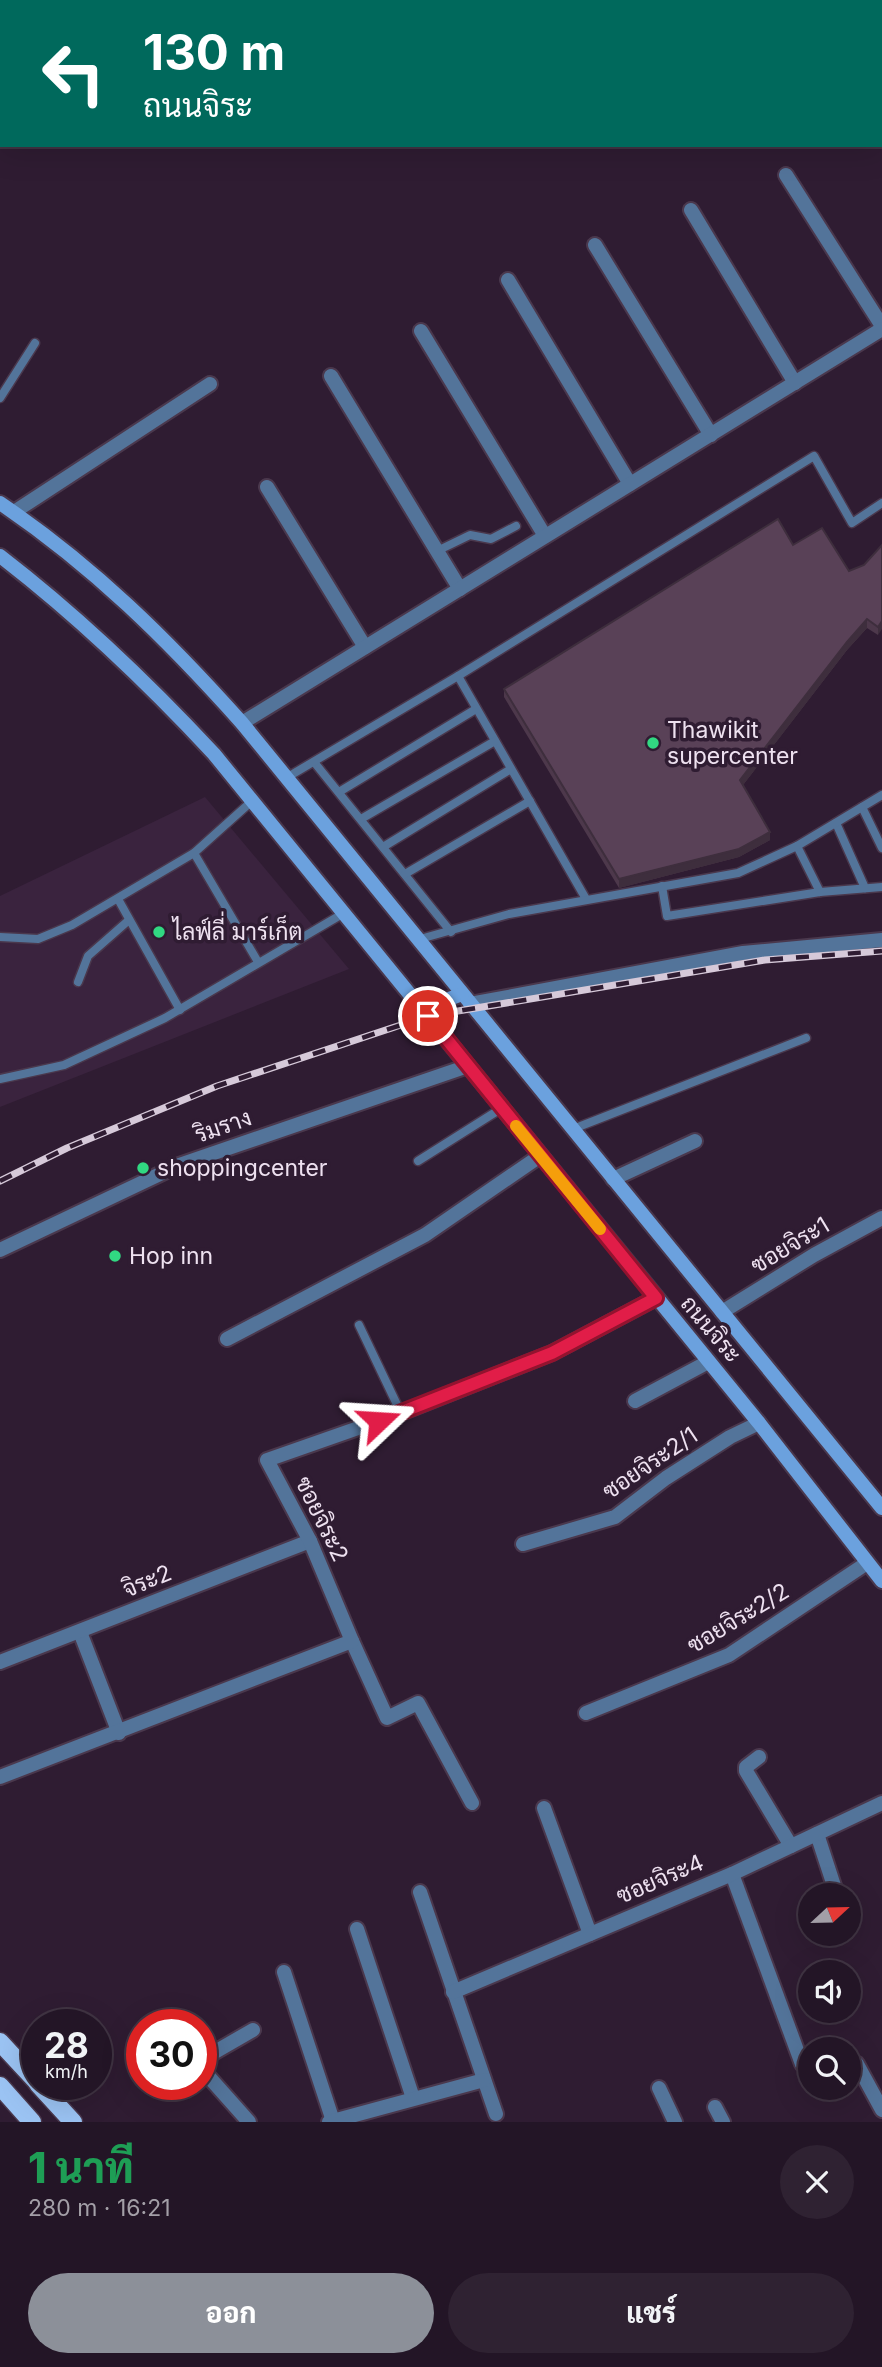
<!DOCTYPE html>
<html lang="th">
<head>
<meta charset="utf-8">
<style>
	:root { --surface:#231526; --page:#2f2232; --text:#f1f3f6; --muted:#a39fa7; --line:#403443; --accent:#8c9099 }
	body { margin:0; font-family:Inter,Sarabun,sans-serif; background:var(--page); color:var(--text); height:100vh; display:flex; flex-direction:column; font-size:26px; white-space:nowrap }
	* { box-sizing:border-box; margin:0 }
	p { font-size:23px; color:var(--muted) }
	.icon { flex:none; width:38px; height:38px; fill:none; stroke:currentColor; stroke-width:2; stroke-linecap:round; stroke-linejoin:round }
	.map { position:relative; height:2122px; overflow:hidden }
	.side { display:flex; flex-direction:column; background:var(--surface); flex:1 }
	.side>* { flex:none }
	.hud { position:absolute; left:0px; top:0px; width:882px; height:147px; box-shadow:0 7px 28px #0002,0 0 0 2px var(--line); background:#00695c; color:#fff; overflow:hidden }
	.needle { width:46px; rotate:68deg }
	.buttons { position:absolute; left:798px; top:1883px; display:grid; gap:14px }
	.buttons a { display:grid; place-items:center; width:63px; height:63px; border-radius:50%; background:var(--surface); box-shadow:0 7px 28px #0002,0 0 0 2px var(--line); font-size:35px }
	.speed { position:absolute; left:21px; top:2009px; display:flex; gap:14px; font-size:35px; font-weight:700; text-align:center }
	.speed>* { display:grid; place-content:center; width:91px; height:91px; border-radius:50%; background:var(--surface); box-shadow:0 7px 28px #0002,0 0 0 2px var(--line); line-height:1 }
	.speed small { font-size:18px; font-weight:400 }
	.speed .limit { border:10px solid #d22; background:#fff; color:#111 }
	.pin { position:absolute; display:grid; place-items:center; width:60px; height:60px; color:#fff; margin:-30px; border:4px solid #fff; border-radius:50%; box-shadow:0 2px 7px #0007 }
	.me { position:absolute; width:77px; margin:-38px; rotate:70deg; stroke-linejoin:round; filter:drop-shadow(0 0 5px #0008) }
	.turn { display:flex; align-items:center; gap:24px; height:147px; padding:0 28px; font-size:32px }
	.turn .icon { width:91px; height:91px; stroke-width:2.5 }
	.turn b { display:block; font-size:49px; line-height:60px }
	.round { display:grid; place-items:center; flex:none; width:74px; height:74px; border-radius:37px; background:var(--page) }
	.head { display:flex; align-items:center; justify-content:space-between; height:119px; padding:0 28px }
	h1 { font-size:42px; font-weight:800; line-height:52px; color:#1e9e55 }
	.primary-button { display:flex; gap:14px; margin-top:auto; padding:14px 28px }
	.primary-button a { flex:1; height:80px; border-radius:42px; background:var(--accent); color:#fff; font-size:28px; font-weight:800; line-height:80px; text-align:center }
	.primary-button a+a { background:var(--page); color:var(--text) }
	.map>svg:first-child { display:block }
</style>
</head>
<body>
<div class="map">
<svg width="882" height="2122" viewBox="0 0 882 2122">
	<rect width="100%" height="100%" fill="#2f1c32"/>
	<polygon fill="#3a233e" points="205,797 349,969 0,1107 0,896"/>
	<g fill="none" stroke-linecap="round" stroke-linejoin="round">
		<g stroke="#4a384d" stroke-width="11">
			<g id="lane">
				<polyline points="0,398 35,343"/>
				<polyline points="437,551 470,535 491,539 516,526"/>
				<polyline points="458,676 586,899"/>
				<polyline points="314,762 451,932"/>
				<polyline points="286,778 458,676 814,456 852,523 882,503"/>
				<polyline points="339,792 476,709"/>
				<polyline points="862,807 882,848"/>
				<polyline points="361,819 495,741"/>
				<polyline points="836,823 865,888"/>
				<polyline points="797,846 820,892"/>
				<polyline points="383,847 511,769"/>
				<polyline points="194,853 258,962"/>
				<polyline points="405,874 530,801"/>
				<polyline points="662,886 667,916 820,892 882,887"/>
				<polyline points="118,899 180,1010"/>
				<polyline points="0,937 38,939 72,925 194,853 252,801"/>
				<polyline points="420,939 509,914 738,873 797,846 882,795"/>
				<polyline points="78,982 88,956 129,920"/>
				<polyline points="0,1079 64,1065 165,1018 344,913"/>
				<polyline points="573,1129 806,1038"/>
				<polyline points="418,1161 502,1108"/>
				<polyline points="359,1325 401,1413"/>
			</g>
		</g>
		<g stroke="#4a384d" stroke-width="18">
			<g id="street">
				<polyline points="163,0 164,2"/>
				<polyline points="304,0 306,2"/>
				<polyline points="837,0 838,2"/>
				<polyline points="127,2 129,0"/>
				<polyline points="423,2 426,0"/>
				<polyline points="880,21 882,20"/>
				<polyline points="880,57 882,60"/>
				<polyline points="880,134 882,137"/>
				<polyline points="786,175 882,326"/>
				<polyline points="691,210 795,383"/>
				<polyline points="595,245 711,435"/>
				<polyline points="508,280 630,484"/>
				<polyline points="421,331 545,536"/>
				<polyline points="331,376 460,589"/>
				<polyline points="267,487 365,647"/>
				<polyline points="14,512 210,384"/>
				<polyline points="242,723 882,329"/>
				<polyline points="470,1004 743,953 882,940"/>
				<polyline points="613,1179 695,1141"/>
				<polyline points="0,1250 179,1165 468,1066"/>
				<polyline points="722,1312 814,1255 882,1218"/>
				<polyline points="227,1339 425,1235 540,1156"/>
				<polyline points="635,1401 708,1362"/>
				<polyline points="523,1544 615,1517 666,1478 730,1437 759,1423"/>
				<polyline points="80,1632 119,1733"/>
				<polyline points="352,1641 387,1718 418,1703 472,1803"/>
				<polyline points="0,1662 310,1541"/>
				<polyline points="586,1713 729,1655 867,1563"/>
				<polyline points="759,1757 746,1767 746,1771 791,1846"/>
				<polyline points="0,1777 352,1641 310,1541 267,1460 401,1413 552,1353 656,1298"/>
				<polyline points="544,1808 590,1934"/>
				<polyline points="817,1834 837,1895"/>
				<polyline points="732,1874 802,2064"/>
				<polyline points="420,1892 496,2114"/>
				<polyline points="357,1929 413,2098"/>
				<polyline points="284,1972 333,2121"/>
				<polyline points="453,1992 732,1874 882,1803"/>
				<polyline points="201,2060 253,2030"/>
				<polyline points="857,2064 882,2110"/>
				<polyline points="201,2068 249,2122"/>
				<polyline points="659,2088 675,2122"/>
				<polyline points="715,2107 723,2122"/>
				<polyline points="329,2122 484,2080"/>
			</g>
		</g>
		<g stroke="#4a384d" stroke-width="18">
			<g id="secondary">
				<path d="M0,503C93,566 167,639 242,723L882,1508"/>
				<path d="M0,556C78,616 147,682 214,754L759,1423L882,1581"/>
				<polyline points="423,1009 462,994"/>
			</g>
		</g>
		<g stroke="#4a384d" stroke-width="21">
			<g id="primary">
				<polyline points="0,2042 37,2082"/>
				<polyline points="38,2084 73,2122"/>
				<polyline points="0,2086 32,2122"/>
			</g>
		</g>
		<use href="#lane" stroke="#53749a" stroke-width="8"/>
		<use href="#street" stroke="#53749a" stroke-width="14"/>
		<use href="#secondary" stroke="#6ba1de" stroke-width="14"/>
		<use href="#primary" stroke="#9bc3f3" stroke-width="18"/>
		<g stroke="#d6c9d9" stroke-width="7">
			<polyline id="rail" points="0,1181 67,1148 217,1086 428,1016 765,960 882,951"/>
		</g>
		<use href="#rail" stroke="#2f1c32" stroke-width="4.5" stroke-dasharray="13" stroke-linecap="butt"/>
	</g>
	<polygon fill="#4d384b" points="793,545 849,571 864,565 882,545 878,635 867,628 847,650 743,785 770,840 739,857 619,888 504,697 504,689"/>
	<g fill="#3e2e3d">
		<polygon points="867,619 867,628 847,650 740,789 740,780 847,642"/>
		<polygon points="882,621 882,629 878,635 878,627"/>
		<polygon points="770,832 770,840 739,857 619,888 619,879"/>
	</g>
	<polygon fill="#594157" stroke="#3e2e3d" stroke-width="2" points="778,519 793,545 822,528 849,571 864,565 882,545 882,621 878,627 867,619 847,642 740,780 770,832 739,849 619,879 504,689"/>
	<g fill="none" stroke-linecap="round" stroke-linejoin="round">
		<g stroke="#92132f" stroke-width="18">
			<polyline id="route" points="379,1421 552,1353 656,1298 428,1016"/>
		</g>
		<use href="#route" stroke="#e11d48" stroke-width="12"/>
		<polyline stroke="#f59e0b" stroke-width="12" points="516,1126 600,1229"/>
	</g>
	<g fill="#31d882" stroke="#2f1c32" stroke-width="2.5">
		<circle cx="653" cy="743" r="7"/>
		<circle cx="159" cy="932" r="7"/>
		<circle cx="143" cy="1168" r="7"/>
		<circle cx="115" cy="1256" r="7"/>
	</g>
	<g text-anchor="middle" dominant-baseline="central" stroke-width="7" stroke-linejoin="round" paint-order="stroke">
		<g font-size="23" fill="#eee1f0" stroke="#2f1c32" text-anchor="start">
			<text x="667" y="730">Thawikit<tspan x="667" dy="26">supercenter</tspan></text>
			<text x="173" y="932">ไลฟ์ลี่ มาร์เก็ต</text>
			<text x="157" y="1168">shoppingcenter</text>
			<text x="129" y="1256">Hop inn</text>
		</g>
		<g font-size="23" fill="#eee1f0" stroke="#2f1c32">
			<text transform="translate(223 1126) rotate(-19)">ริมราง</text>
			<text transform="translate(790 1245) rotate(-31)">ซอยจิระ1</text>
			<text transform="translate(711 1329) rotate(50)">ถนนจิระ</text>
			<text transform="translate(650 1463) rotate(-34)">ซอยจิระ2/1</text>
			<text transform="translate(322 1519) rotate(64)">ซอยจิระ2</text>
			<text transform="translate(147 1581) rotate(-22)">จิระ2</text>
			<text transform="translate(738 1618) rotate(-31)">ซอยจิระ2/2</text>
			<text transform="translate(660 1879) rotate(-23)">ซอยจิระ4</text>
		</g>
	</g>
</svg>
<div class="buttons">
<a><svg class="needle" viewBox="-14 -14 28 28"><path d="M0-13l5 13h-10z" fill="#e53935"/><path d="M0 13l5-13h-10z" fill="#a39fa7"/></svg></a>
<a><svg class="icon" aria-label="sound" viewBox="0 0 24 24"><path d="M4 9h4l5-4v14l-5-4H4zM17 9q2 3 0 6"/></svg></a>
<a><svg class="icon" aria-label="search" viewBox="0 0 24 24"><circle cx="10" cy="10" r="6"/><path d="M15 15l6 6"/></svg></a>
</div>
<div class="speed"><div>28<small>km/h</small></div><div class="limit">30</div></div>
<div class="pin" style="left:428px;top:1016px;background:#d93025"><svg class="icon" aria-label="arrive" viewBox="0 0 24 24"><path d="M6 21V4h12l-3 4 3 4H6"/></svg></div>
<svg class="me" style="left:379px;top:1421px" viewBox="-20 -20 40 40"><path d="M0-17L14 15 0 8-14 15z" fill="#e11d48" stroke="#fff" stroke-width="4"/></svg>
<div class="hud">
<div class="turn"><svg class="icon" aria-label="left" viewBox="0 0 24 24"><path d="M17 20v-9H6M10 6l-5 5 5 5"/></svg><div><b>130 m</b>ถนนจิระ</div></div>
</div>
</div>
<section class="side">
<div class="head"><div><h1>1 นาที</h1><p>280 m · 16:21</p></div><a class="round"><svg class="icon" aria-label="close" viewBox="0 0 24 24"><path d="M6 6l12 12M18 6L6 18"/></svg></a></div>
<div class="primary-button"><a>ออก</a><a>แชร์</a></div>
</section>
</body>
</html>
